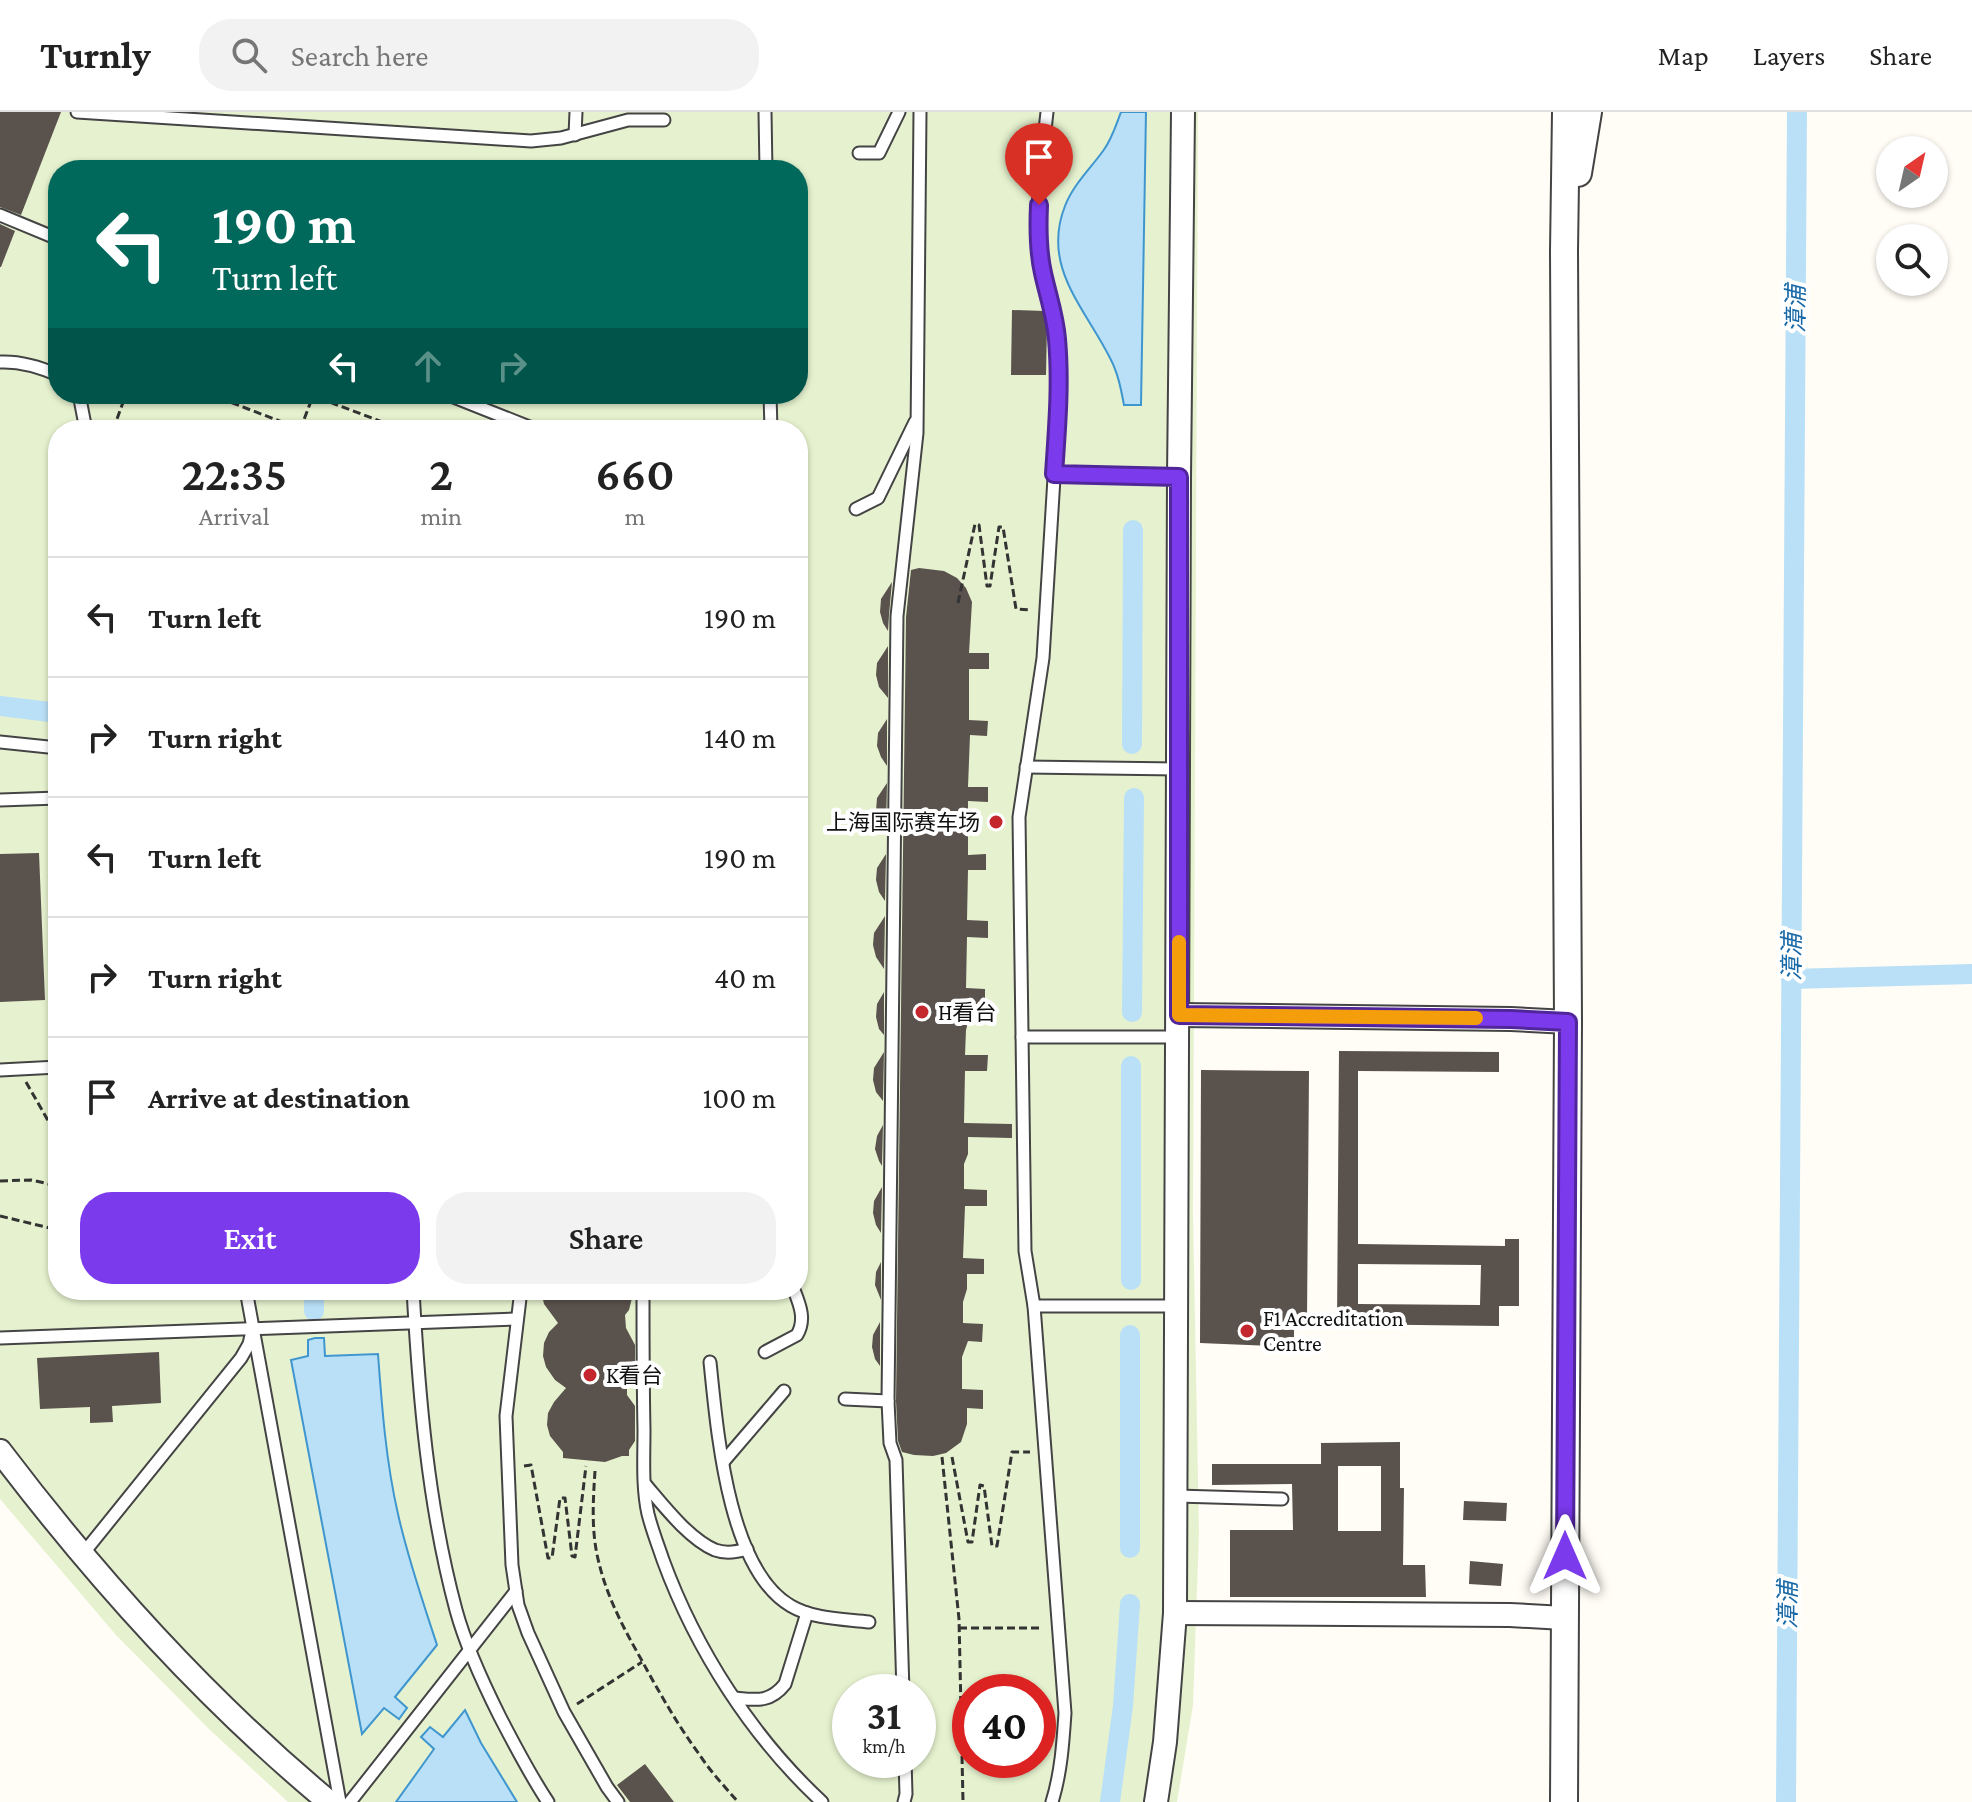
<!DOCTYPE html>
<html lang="en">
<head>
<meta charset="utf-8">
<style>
	:root { --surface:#fff; --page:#f2f2f2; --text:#222; --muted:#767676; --line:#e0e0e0; --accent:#7c3aed }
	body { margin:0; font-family:"Crimson Pro","Noto Sans SC",serif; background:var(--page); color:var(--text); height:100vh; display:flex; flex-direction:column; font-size:30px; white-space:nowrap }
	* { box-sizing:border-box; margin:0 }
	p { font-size:26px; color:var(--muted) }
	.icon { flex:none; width:44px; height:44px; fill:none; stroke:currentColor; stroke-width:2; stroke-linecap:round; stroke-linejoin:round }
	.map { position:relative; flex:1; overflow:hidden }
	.side { position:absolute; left:48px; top:308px; width:760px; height:880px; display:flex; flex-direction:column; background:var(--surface); border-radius:32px; box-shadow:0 2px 6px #0004 }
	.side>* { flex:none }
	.banner { position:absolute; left:48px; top:48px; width:760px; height:244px; border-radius:32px; box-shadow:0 2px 6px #0004; background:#00695c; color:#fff; overflow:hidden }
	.needle { width:52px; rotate:34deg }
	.buttons { position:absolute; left:1876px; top:24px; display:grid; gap:16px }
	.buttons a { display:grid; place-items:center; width:72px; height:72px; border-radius:50%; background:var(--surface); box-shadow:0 2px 6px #0004; font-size:40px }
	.speed { position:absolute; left:832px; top:1562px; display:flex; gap:16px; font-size:40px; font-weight:700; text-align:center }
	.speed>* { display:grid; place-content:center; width:104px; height:104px; border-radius:50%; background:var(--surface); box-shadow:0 2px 6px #0004; line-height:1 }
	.speed small { font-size:20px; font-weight:400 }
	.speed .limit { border:12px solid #d22; background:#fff; color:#111 }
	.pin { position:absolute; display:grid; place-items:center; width:68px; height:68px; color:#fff; margin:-82px -34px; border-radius:50% 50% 50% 0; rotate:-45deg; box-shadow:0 0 8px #0007 }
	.pin .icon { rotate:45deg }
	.me { position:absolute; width:88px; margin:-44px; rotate:0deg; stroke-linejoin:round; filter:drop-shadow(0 0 6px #0008) }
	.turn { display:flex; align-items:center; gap:28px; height:168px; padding:0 32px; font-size:36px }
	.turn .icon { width:104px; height:104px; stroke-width:2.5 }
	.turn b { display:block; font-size:56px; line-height:68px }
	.lanes { display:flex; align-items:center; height:76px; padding:0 32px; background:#0003; justify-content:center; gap:40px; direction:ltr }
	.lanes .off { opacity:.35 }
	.eta { display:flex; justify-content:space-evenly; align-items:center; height:136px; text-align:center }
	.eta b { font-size:48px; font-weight:600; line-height:56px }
	.cta { display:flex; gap:16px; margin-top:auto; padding:16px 32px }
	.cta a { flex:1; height:92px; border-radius:32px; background:var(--accent); color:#fff; font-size:32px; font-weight:600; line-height:92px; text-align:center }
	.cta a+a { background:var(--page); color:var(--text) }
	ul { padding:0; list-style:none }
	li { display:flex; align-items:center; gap:24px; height:120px; padding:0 32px; border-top:2px solid var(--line) }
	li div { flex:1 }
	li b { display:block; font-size:30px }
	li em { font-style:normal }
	header { display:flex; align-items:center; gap:48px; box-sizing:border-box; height:112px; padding:0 40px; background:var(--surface); border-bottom:2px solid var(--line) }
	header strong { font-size:38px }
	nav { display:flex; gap:44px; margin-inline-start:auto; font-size:28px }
	.search { width:560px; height:72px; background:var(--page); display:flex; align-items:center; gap:20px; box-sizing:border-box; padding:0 28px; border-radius:32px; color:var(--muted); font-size:30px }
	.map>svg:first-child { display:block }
</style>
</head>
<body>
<header>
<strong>Turnly</strong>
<div class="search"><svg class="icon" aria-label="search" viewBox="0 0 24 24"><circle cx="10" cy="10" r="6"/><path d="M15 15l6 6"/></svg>Search here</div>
<nav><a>Map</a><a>Layers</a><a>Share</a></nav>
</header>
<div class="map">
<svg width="1972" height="1690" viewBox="0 0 1972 1690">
	<rect width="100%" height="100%" fill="#fffdf5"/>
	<path fill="#e6f2cf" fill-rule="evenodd" d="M0,0H1198L1193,1101L1199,1420L1193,1593L1177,1690H288L210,1618L116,1523L0,1387ZM58,58H798V282H58ZM58,318H798V1178H58ZM850,1580H918V1648H850ZM970,1580H1038V1648H970Z"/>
	<g fill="#b9e0f7" stroke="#3f96cf" stroke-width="2">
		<path d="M1121,0H1146L1141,293H1124C1121,277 1118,261 1110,246C1085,196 1041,155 1065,94C1073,73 1090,57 1103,39C1112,27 1116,13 1121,0Z"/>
		<path d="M315,1226H324L325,1244L378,1242C382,1296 386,1350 398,1402C408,1447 423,1490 437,1533L395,1585L407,1596L399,1607L384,1596L362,1622L291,1248L308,1244V1228Z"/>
		<polygon points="465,1598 481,1631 517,1690 396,1690 434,1637 421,1625 430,1615 443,1625"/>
	</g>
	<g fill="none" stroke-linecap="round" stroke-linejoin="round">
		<g stroke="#b9e0f7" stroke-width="20">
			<polyline points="0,594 58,601"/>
			<polyline points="1132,632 1133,418"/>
			<polyline points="1791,867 1972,862"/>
			<polyline points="1132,900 1134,686"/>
			<polyline points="1131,1168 1131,954"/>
			<polyline points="314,1178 314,1199"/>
			<polyline points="1130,1436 1130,1223"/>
			<polyline points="1110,1690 1123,1594 1130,1492"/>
			<polyline points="1786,1690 1797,0"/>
		</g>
	</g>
	<g fill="#5a524d" fill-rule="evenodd">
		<polygon points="0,0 61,0 21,103 0,95"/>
		<polygon points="0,112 15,119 1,155 0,155"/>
		<polygon points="1012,198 1045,199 1047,214 1046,263 1011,263"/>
		<polygon points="919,456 944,459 957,466 966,476 972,490 969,541 989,541 989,557 969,557 969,608 988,609 987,624 970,623 968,675 988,675 988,690 968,689 968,743 986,742 986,758 968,758 967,808 988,809 988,826 967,825 966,876 985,877 985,892 968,892 968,910 966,918 965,943 988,943 987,959 965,959 964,1011 1012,1012 1012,1026 968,1025 968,1042 964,1052 964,1077 987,1078 987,1094 965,1094 963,1146 984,1147 984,1162 967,1162 967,1177 963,1190 963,1211 983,1212 982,1230 968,1229 962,1245 962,1277 983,1278 983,1297 967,1296 967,1312 961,1330 946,1341 933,1344 914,1343 902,1340 898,1329 896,1289 906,505 911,458"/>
		<polygon points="892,470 889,503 888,519 883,511 880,500 881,487"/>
		<polygon points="888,534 888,586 879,575 876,563 877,551"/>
		<polygon points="887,607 887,654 881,645 877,634 878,621"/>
		<polygon points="887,671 886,720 879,711 876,699 877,686"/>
		<polygon points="39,741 45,888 0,890 0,742"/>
		<polygon points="886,742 885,789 879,780 876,768 877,756"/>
		<polygon points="885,804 884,857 876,845 873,833 874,821"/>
		<polygon points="884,880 884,923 879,917 876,905 877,892"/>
		<path d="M1339,939L1499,940V960L1358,959V1132L1505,1134V1127H1519V1194H1499V1214L1337,1212ZM1358,1152L1481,1153L1480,1193L1358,1192Z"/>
		<polygon points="884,940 883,989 876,980 873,968 874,956"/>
		<polygon points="1201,958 1309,959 1307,1207 1294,1207 1294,1235 1200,1231"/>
		<polygon points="883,1013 882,1054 879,1049 875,1037 877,1024"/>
		<polygon points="882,1075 881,1121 876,1113 873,1101 874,1089"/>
		<polygon points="881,1150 881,1188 875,1173 876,1160"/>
		<polygon points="541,1178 634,1178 629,1198 625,1203 626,1216 635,1233 635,1249 627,1266 627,1283 635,1294 635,1329 629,1338 629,1344 622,1344 605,1350 563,1346 563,1340 550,1324 547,1313 548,1301 554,1290 566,1276 555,1268 546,1255 543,1244 544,1231 549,1220 558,1211 544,1192"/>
		<polygon points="880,1210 880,1254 875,1247 872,1235 873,1223"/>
		<polygon points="159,1240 161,1291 112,1294 113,1310 90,1311 90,1295 40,1297 37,1246"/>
		<path d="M1400,1330V1376H1404L1403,1453H1425L1426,1485H1230V1418H1293L1292,1372L1212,1373V1352H1321V1331ZM1338,1354H1381V1419H1338Z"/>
		<polygon points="1464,1389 1507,1391 1506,1409 1463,1408"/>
		<polygon points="1470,1449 1503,1452 1501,1474 1469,1472"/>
		<polygon points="645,1652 674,1690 630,1690 617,1673"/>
	</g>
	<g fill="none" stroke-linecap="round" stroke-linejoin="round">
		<g stroke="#444" stroke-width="15">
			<g id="service">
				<polyline points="77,0 531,29 561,26 628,8 664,8"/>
				<polyline points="765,0 766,58"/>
				<path d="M1047,0L1039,72L1038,115L1042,159L1053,195L1057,229L1059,284L1043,546L1019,705L1025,1139L1034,1194L1065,1601C1063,1631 1061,1661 1052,1690"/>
				<polyline points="575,23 576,0"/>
				<polyline points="859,41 879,41 899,0"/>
				<polyline points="0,103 58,127"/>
				<path d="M0,250C20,249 40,255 58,263"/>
				<polyline points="79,282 86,318"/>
				<polyline points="446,282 537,318"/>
				<polyline points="770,282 771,318"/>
				<polyline points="1054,362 1179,365"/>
				<polyline points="856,397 878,386 915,310"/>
				<polyline points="0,630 58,636"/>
				<polyline points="1026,655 1178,657"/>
				<polyline points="0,688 58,686"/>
				<polyline points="1022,925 1178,925"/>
				<polyline points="0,958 58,955"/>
				<polyline points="246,1178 340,1690"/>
				<path d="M413,1178C419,1285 428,1394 456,1498C466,1535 483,1571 500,1605C515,1634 530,1663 548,1690"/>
				<polyline points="521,1178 506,1304 512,1453 518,1493 528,1521 564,1600 607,1675 618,1690"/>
				<path d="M643,1178C643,1225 643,1271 644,1318C644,1345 642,1375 648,1402C652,1418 658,1433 663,1448C696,1538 752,1625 822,1690"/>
				<polyline points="1034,1194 1177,1194"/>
				<polyline points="0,1226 517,1207"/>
				<path d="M765,1240L797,1223C806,1208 800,1193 794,1178"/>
				<path d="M710,1250C717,1316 727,1457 791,1494C813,1507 843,1507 869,1510"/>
				<polyline points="845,1287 888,1289"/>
				<polyline points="724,1349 784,1279"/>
				<path d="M645,1372C663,1393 689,1427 715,1438C726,1442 737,1440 747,1437"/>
				<polyline points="1177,1384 1282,1387"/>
				<polyline points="82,1443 241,1246 249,1232 252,1219"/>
				<polyline points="903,1580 896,1348 890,1331 888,1289 897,504 917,321 920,0"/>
				<path d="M735,1586C756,1588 770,1591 785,1572L807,1501"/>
				<polyline points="350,1690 516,1479"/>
				<polyline points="904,1690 906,1682 905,1648"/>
			</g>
		</g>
		<g stroke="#444" stroke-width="26">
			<g id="minor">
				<polyline points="1179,903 1511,907 1568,910"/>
				<path d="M0,1339C97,1467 205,1587 329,1690"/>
				<polyline points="1175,1501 1510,1503 1564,1506"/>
				<polyline points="1156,1690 1165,1630 1175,1501 1179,365 1183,0"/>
			</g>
		</g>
		<g stroke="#444" stroke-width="30">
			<g id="tertiary">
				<polyline points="1578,61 1588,0"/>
				<polyline points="1564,1690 1568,910 1564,139 1566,0"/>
			</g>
		</g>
		<g stroke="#333" stroke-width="3" stroke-dasharray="8 4" stroke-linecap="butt">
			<polyline points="209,282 303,318"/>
			<polyline points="308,282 404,318"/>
			<polyline points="113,318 126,282"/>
			<polyline points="300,318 313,284"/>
			<polyline points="958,491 975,412 979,413 987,474 990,474 999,415 1003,415 1016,497 1030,498"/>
			<polyline points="26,970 58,1026"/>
			<polyline points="0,1069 31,1068 58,1074"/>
			<polyline points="0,1104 58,1118"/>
			<polyline points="54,1148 58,1146"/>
			<polyline points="942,1345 959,1507 963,1690"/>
			<polyline points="952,1345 968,1430 972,1430 980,1373 984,1374 992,1434 997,1434 1012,1340 1030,1340"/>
			<polyline points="524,1354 531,1353 548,1446 552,1446 560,1386 565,1386 572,1444 575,1445 586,1354"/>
			<path d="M595,1359C593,1389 591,1421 599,1451C607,1485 624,1517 641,1547C659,1580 677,1612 699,1642C710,1659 725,1675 738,1690"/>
			<polyline points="959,1516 1043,1516"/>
			<polyline points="577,1592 642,1550"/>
		</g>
		<use href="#service" stroke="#fff" stroke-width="11"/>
		<use href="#minor" stroke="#fff" stroke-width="22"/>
		<use href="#tertiary" stroke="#fff" stroke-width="26"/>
	</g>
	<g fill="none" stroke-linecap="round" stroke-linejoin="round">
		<g stroke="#51269a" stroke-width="20">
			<path id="route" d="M1039,93C1038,115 1038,139 1043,161C1048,184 1055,203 1057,227C1061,272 1057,317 1054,362L1179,365V903L1511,907L1568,910L1565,1444"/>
		</g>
		<use href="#route" stroke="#7c3aed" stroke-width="14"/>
		<polyline stroke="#f59e0b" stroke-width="14" points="1179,830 1179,903 1476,906"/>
	</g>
	<g fill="#c4262e" stroke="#fff" stroke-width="3">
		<circle cx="996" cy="710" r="8"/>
		<circle cx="922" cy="900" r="8"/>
		<circle cx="1247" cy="1219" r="8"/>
		<circle cx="590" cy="1263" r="8"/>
	</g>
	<g text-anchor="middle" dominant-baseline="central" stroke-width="8" stroke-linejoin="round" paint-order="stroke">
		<g font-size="22" fill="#111" stroke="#fff" text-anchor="start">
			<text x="980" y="710" text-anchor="end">上海国际赛车场</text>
			<text x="938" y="900">H看台</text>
			<text x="1263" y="1206">F1 Accreditation<tspan x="1263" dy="25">Centre</tspan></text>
			<text x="606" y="1263">K看台</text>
		</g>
		<g font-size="24" font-style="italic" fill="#1768a6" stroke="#fff">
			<text transform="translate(1795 197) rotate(-90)">漳浦</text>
			<text transform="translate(1791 845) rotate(-90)">漳浦</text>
			<text transform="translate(1787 1493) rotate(-90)">漳浦</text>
		</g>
	</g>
</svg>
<div class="buttons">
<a><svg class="needle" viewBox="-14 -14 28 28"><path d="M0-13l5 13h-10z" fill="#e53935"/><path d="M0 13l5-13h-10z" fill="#767676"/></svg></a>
<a><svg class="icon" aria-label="search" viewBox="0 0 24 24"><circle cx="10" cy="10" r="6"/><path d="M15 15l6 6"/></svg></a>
</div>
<div class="speed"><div>31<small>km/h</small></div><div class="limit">40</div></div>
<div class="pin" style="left:1039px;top:93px;background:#d93025"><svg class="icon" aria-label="arrive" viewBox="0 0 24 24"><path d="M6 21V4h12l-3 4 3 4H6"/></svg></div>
<svg class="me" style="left:1565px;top:1444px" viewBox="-20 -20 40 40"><path d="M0-17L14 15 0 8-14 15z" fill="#7c3aed" stroke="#fff" stroke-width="4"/></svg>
<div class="banner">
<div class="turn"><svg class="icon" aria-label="left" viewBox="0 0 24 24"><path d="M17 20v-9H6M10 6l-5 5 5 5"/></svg><div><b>190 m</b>Turn left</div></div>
<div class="lanes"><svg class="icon" aria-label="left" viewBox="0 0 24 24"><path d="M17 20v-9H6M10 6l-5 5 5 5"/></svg><svg class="icon off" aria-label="ahead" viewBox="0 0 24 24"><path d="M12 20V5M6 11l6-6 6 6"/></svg><svg class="icon off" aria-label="right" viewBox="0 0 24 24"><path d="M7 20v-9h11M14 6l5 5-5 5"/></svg></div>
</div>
<section class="side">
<div class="eta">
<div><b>22:35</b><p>Arrival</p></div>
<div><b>2</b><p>min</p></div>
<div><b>660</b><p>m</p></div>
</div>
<ul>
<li><svg class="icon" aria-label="left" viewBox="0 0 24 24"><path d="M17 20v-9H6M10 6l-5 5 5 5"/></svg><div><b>Turn left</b></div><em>190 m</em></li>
<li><svg class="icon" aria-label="right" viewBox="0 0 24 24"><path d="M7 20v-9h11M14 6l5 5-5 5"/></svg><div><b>Turn right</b></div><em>140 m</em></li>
<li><svg class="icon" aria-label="left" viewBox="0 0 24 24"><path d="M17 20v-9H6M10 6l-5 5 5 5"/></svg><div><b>Turn left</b></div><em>190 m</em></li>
<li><svg class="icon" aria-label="right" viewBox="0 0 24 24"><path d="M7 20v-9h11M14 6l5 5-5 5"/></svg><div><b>Turn right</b></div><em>40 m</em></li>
<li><svg class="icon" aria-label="arrive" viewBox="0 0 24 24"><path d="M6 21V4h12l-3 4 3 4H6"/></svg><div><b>Arrive at destination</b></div><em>100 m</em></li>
</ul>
<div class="cta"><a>Exit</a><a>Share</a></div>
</section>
</div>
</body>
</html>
